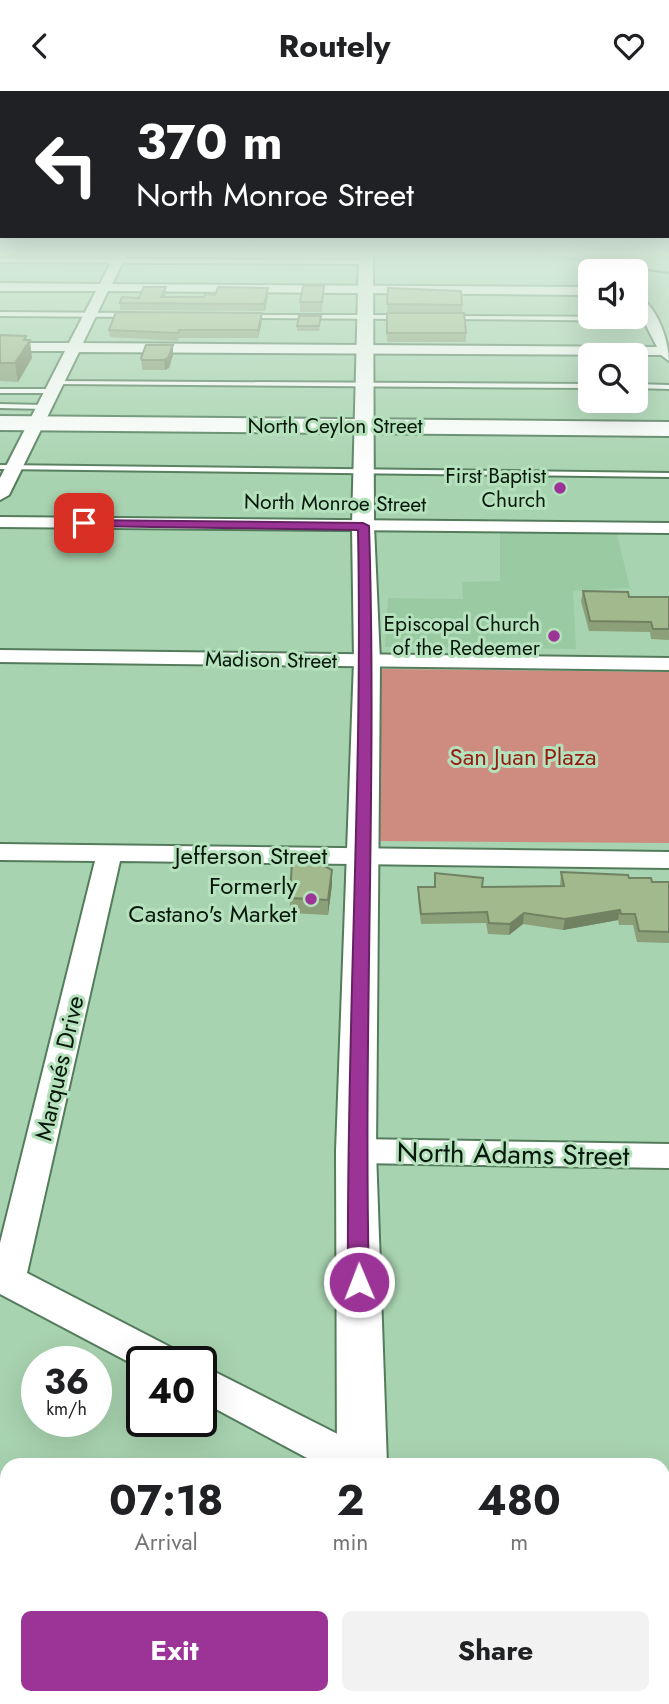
<!DOCTYPE html>
<html lang="en">
<head>
<meta charset="utf-8">
<style>
	:root { --surface:#fff; --page:#f2f2f2; --text:#202124; --muted:#757577; --accent:#9c3497 }
	body { margin:0; font-family:Jost,sans-serif; background:var(--page); color:var(--text); height:100vh; display:flex; flex-direction:column; font-size:26px; white-space:nowrap }
	* { box-sizing:border-box; margin:0 }
	p { font-size:23px; color:var(--muted) }
	.icon { flex:none; width:38px; height:38px; fill:none; stroke:currentColor; stroke-width:2; stroke-linecap:round; stroke-linejoin:round }
	.map { position:relative; flex:1; overflow:hidden }
	.panel { position:absolute; left:0px; top:1367px; width:670px; height:247px; display:flex; flex-direction:column; background:var(--surface); border-radius:21px 21px 0 0; box-shadow:0 7px 28px #0002 }
	.panel>* { flex:none }
	.banner { position:absolute; left:0px; top:0px; width:670px; height:147px; box-shadow:0 7px 28px #0002; background:#202124; color:#fff; overflow:hidden }
	.tools { position:absolute; left:578px; top:168px; display:grid; gap:14px }
	.tools a { display:grid; place-items:center; width:70px; height:70px; border-radius:10px; background:var(--surface); box-shadow:0 7px 28px #0002; font-size:35px }
	.speed { position:absolute; left:21px; top:1255px; display:flex; gap:14px; font-size:35px; font-weight:700; text-align:center }
	.speed>* { display:grid; place-content:center; width:91px; height:91px; border-radius:50%; background:var(--surface); box-shadow:0 7px 28px #0002; line-height:1 }
	.speed small { font-size:18px; font-weight:400 }
	.speed .limit { border:4px solid #111; border-radius:10px; background:#fff; color:#111 }
	.pin { position:absolute; display:grid; place-items:center; width:60px; height:60px; color:#fff; margin:-30px; border-radius:14px; box-shadow:0 4px 10px #0006 }
	.me { position:absolute; width:77px; margin:-38px; rotate:359deg; stroke-linejoin:round; filter:drop-shadow(0 0 5px #0008) }
	.turn { display:flex; align-items:center; gap:24px; height:147px; padding:0 21px; font-size:32px }
	.turn .icon { width:91px; height:91px; stroke-width:2.5 }
	.turn b { display:block; font-size:49px; line-height:60px }
	.eta { display:flex; justify-content:space-evenly; align-items:center; height:119px; text-align:center }
	.eta b { font-size:42px; font-weight:700; line-height:49px }
	.primary-button { display:flex; gap:14px; margin-top:auto; padding:14px 21px }
	.primary-button a { flex:1; height:80px; border-radius:10px; background:var(--accent); color:#fff; font-size:28px; font-weight:700; line-height:80px; text-align:center }
	.primary-button a+a { background:var(--page); color:var(--text) }
	header { display:flex; justify-content:space-between; align-items:center; height:91px; padding:0 21px; background:var(--surface); font-size:32px; font-weight:700 }
	.map>svg:first-child { display:block }
</style>
</head>
<body>
<header><svg class="icon" aria-label="back" viewBox="0 0 24 24"><path d="M15 5l-7 7 7 7"/></svg>Routely<svg class="icon" aria-label="heart" viewBox="0 0 24 24"><path d="M12 20l-8-8c-3-5 5-10 8-4 3-6 11-1 8 4z"/></svg></header>
<div class="map">
<svg width="669" height="1613" viewBox="0 0 669 1613">
	<rect width="100%" height="100%" fill="#a8d3b0"/>
	<polygon fill="#99caa2" points="500,440 617,443 630,497 573,500 576,558 385,556 388,507 463,508 462,491 500,490"/>
	<polygon fill="#ce8c80" points="380,578 669,581 669,752 378,750"/>
	<g fill="none" stroke-linecap="round" stroke-linejoin="round">
		<g stroke="#547c5c" stroke-width="4">
			<g id="service">
				<polygon points="0,167 366,169 369,171 366,173 0,171"/>
				<polygon points="0,221 131,222 134,224 131,226 0,225"/>
				<polygon points="245,224 404,224 407,226 404,228 247,227"/>
				<polygon points="448,225 650,226 653,228 650,230 450,228"/>
				<polygon points="55,290 590,293 590,297 57,293 54,291"/>
				<polygon points="635,293 669,294 669,298 635,297"/>
				<polygon points="0,298 52,298 55,300 52,302 0,302"/>
				<polygon points="0,313 45,314 48,316 45,318 0,317"/>
				<polygon points="0,374 669,382 669,386 0,378"/>
			</g>
		</g>
		<g stroke="#547c5c" stroke-width="4">
			<g id="minor">
				<path d="M116,161H128L112,193L590,196V204L108,200L83,252L657,256L635,213V204C656,211 669,250 669,270L661,264L79,261L9,404L0,409V387L65,260H0V252H69L96,200H0V192L100,193Z"/>
				<polygon points="0,426 669,432 669,442 0,436"/>
				<polygon points="0,559 669,567 669,579 0,571"/>
				<polygon points="0,753 669,761 669,777 120,770 27,1182 174,1258 179,1270 142,1270 142,1278 0,1203 0,1152 95,770 0,769"/>
				<polygon points="356,1048 669,1053 669,1077 356,1072 345,1069 340,1060 345,1051"/>
				<polygon points="201,1274 373,1361 379,1374 320,1374 201,1310"/>
				<rect x="329" y="1606" width="44" height="7"/>
			</g>
		</g>
		<g stroke="#547c5c" stroke-width="4">
			<g id="tertiary">
				<polygon points="359,161 373,161 374,435 380,570 376,1060 387,1374 337,1374 336,1060 354,570 352,435"/>
				<polygon points="663,1496 669,1498 669,1553 663,1551"/>
			</g>
		</g>
		<g stroke="#547c5c" stroke-width="4">
			<polygon id="primary" points="0,325 669,331 669,345 0,339"/>
		</g>
		<use href="#service" fill="#fff" fill-rule="evenodd"/>
		<use href="#minor" fill="#fff" fill-rule="evenodd"/>
		<use href="#tertiary" fill="#fff" fill-rule="evenodd"/>
		<use href="#primary" fill="#fff" fill-rule="evenodd"/>
		<polyline stroke="#3b5340" stroke-width="2.5" points="527,161 669,182"/>
	</g>
	<g fill="#8b9f79">
		<polygon points="324,195 322,221 300,221 300,211"/>
		<polygon points="166,196 166,203 165,206 204,206 268,204 265,220 120,219 120,212 139,207"/>
		<polygon points="388,197 462,214 462,222 387,221"/>
		<polygon points="387,222 466,242 466,251 387,251"/>
		<polygon points="321,225 319,240 297,240 297,235"/>
		<polygon points="262,230 258,247 179,247 178,250 110,246 109,239"/>
		<polygon points="0,244 27,249 32,267 18,291 0,290"/>
		<polygon points="173,254 173,264 169,277 165,279 143,279 142,277 141,267"/>
		<polygon points="583,500 629,506 669,506 669,549 651,548 650,541 589,540 581,510"/>
		<polygon points="332,779 332,794 328,824 290,822 290,807"/>
		<polygon points="561,781 629,787 652,791 669,791 669,852 637,851 633,834 619,834 618,829 563,839 523,833 509,844 488,843 486,832 421,833 418,807 418,796 434,796 435,782 482,796 560,795"/>
	</g>
	<g fill="#718263">
		<polygon points="166,196 166,203 162,214 161,206"/>
		<polygon points="268,197 268,204 265,220 264,213"/>
		<polygon points="262,222 262,230 258,247 258,239"/>
		<polygon points="26,245 27,253 30,249 32,267 18,291 15,272"/>
		<polygon points="173,254 173,264 169,277 165,279 164,269"/>
		<polygon points="332,779 332,794 328,824 328,809"/>
		<polygon points="620,819 618,829 563,839 565,828"/>
		<polygon points="524,822 523,833 509,844 510,833"/>
	</g>
	<g fill="#a2b98d" stroke="#718263" stroke-width="2">
		<polygon points="303,195 324,195 322,211 300,211"/>
		<polygon points="144,196 166,196 161,206 204,206 205,203 215,204 218,196 268,197 264,213 120,212 122,206 139,207"/>
		<polygon points="388,197 461,200 462,214 387,213"/>
		<polygon points="116,221 262,222 258,239 179,239 178,242 109,239"/>
		<polygon points="387,222 464,222 466,242 387,242"/>
		<polygon points="299,225 321,225 319,235 297,235"/>
		<polygon points="0,244 26,245 24,249 30,249 15,272 0,272"/>
		<polygon points="146,254 173,254 168,267 164,269 142,269 141,267"/>
		<polygon points="583,500 628,501 629,506 669,506 669,538 653,538 651,531 590,530"/>
		<polygon points="311,768 332,779 328,809 290,807 292,769"/>
		<polygon points="561,781 628,784 629,787 651,787 652,791 669,791 669,841 639,840 635,823 621,823 620,819 565,828 524,822 510,833 489,832 487,821 421,823 418,796 435,796 435,782 483,787 482,796 564,795"/>
	</g>
	<linearGradient id="sky" x2="0" y2="1"><stop stop-color="#9094ce"/><stop offset="0.42" stop-color="#d8ebdb"/><stop offset="1" stop-color="#d8ebdb" stop-opacity="0"/></linearGradient>
	<rect width="669" height="387" fill="url(#sky)"/>
	<path fill="#9c3497" stroke="#652262" stroke-width="2" d="M80,429L363,432L369,435C377,687 363,939 369,1191L366,1197L359,1200L351,1197L348,1191C346,940 363,689 358,439L84,435L80,434Z"/>
	<g fill="#9c3497" stroke="#b5e1bd" stroke-width="2.5">
		<circle cx="560" cy="397" r="7"/>
		<circle cx="554" cy="545" r="7"/>
		<circle cx="311" cy="808" r="7"/>
	</g>
	<g text-anchor="middle" dominant-baseline="central" stroke-width="6" stroke-linejoin="round" paint-order="stroke">
		<g font-size="21" fill="#08180c" stroke="#b5e1bd">
			<text x="335" y="335">North Ceylon Street</text>
			<text transform="translate(335 412) rotate(1)">North Monroe Street</text>
			<text transform="translate(271 569) rotate(1)">Madison Street</text>
		</g>
		<g font-size="21" fill="#08180c" stroke="#b5e1bd" text-anchor="end">
			<text x="546" y="385">First Baptist<tspan x="546" dy="24">Church</tspan></text>
			<text x="540" y="533">Episcopal Church<tspan x="540" dy="24">of the Redeemer</tspan></text>
		</g>
		<g font-size="24" fill="#951c11" stroke="#b5e1bd">
			<text x="523" y="665">San Juan Plaza</text>
		</g>
		<g font-size="24" fill="#08180c" stroke="#b5e1bd">
			<text x="251" y="764">Jefferson Street</text>
			<text transform="translate(59 977) rotate(-77)">Marqués Drive</text>
		</g>
		<g font-size="24" fill="#08180c" stroke="#b5e1bd" text-anchor="end">
			<text x="297" y="794">Formerly<tspan x="297" dy="28">Castano's Market</tspan></text>
		</g>
		<g font-size="28" fill="#08180c" stroke="#b5e1bd">
			<text transform="translate(513 1063) rotate(1)">North Adams Street</text>
		</g>
	</g>
</svg>
<div class="tools">
<a><svg class="icon" aria-label="sound" viewBox="0 0 24 24"><path d="M4 9h4l5-4v14l-5-4H4zM17 9q2 3 0 6"/></svg></a>
<a><svg class="icon" aria-label="search" viewBox="0 0 24 24"><circle cx="10" cy="10" r="6"/><path d="M15 15l6 6"/></svg></a>
</div>
<div class="speed"><div>36<small>km/h</small></div><div class="limit">40</div></div>
<div class="pin" style="left:84px;top:432px;background:#d93025"><svg class="icon" aria-label="arrive" viewBox="0 0 24 24"><path d="M6 21V4h12l-3 4 3 4H6"/></svg></div>
<svg class="me" style="left:359px;top:1191px" viewBox="-20 -20 40 40"><circle r="17" fill="#9c3497" stroke="#fff" stroke-width="3"/><path d="M0-11L8 9 0 5-8 9z" fill="#fff"/></svg>
<div class="banner">
<div class="turn"><svg class="icon" aria-label="left" viewBox="0 0 24 24"><path d="M17 20v-9H6M10 6l-5 5 5 5"/></svg><div><b>370 m</b>North Monroe Street</div></div>
</div>
<section class="panel">
<div class="eta">
<div><b>07:18</b><p>Arrival</p></div>
<div><b>2</b><p>min</p></div>
<div><b>480</b><p>m</p></div>
</div>
<div class="primary-button"><a>Exit</a><a>Share</a></div>
</section>
</div>
</body>
</html>
